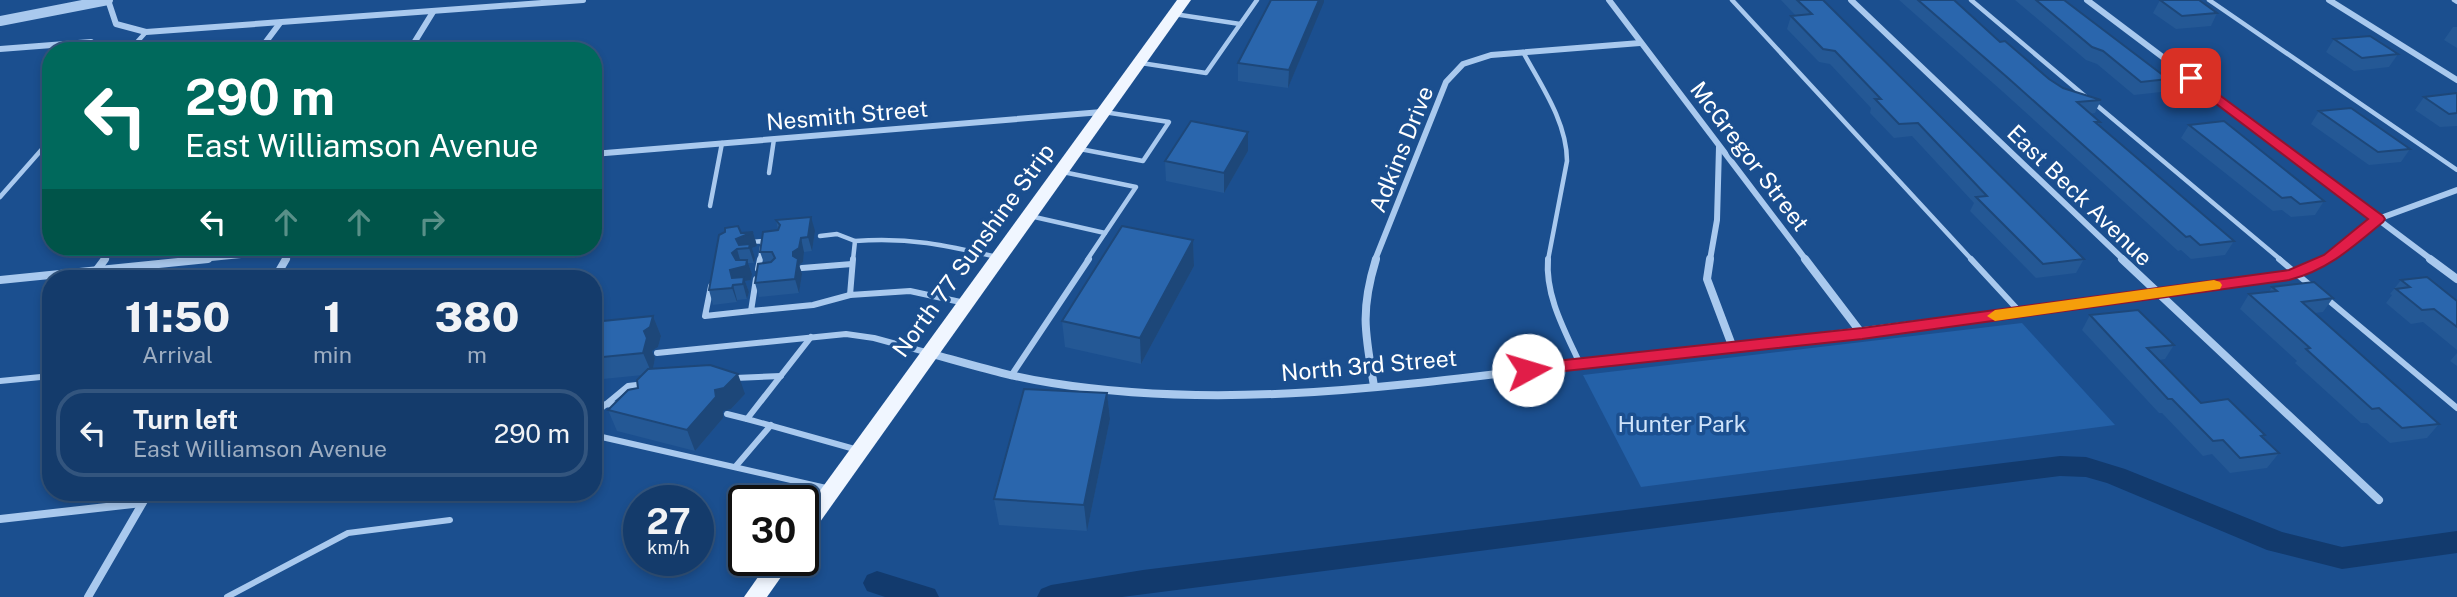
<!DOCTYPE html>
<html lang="en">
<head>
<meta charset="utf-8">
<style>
	:root { --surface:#143b6b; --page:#214673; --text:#f1f3f6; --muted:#9dadc1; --line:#33557e }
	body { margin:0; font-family:"Public Sans",sans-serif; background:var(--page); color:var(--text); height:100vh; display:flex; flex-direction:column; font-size:26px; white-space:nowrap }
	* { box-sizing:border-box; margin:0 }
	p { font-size:23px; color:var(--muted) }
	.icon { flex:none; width:38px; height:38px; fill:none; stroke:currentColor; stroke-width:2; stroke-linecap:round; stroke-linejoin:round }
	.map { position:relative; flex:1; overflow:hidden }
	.panel { position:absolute; left:42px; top:270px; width:560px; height:231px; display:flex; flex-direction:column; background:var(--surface); border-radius:28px; box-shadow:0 4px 10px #0003,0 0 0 2px var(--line) }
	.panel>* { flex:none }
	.banner { position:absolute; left:42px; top:42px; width:560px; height:214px; border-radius:28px; box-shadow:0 4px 10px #0003,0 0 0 2px var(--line); background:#00695c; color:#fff; overflow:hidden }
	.speed { position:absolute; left:623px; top:485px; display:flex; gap:14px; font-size:35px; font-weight:700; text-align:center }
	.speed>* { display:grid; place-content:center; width:91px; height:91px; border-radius:50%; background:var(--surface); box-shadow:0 4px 10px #0003,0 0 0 2px var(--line); line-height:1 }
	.speed small { font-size:18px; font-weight:400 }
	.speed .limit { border:4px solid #111; border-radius:10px; background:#fff; color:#111 }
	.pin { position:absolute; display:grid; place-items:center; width:60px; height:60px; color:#fff; margin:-30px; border-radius:14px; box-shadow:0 4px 10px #0006 }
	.me { position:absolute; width:77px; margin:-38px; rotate:84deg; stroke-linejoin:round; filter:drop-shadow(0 0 5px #0008) }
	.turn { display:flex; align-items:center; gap:24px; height:147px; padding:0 28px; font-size:32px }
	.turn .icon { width:91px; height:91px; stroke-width:2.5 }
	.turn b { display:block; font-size:49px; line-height:60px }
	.lanes { display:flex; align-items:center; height:66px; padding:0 28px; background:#0003; justify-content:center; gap:35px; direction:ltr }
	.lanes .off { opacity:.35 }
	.eta { display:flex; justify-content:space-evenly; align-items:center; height:119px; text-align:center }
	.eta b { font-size:42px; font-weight:800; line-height:49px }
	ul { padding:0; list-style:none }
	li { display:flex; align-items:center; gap:21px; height:88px; margin:0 14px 10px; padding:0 14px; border:4px solid var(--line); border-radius:28px }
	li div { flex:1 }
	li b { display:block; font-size:26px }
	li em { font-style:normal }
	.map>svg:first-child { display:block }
</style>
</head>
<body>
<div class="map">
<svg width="2457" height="597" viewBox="0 0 2457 597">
	<rect width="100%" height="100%" fill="#1b4f8f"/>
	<polygon fill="#2461a8" points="2022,323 2115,425 1641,487 1583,375"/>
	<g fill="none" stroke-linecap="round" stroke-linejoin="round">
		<g fill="#123a6d" fill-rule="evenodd">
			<polygon points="2060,456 2086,457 2125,469 2282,532 2342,547 2457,531 2457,553 2342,569 2267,550 2107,483 2086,477 2060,476 1122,597 1037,597 1041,589 1051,585 1143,570"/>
			<polygon points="877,571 935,589 939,597 885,597 867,591 863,583 867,575"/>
		</g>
		<g stroke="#a9c9ee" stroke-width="4.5">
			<polyline points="1732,0 1972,260"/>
			<polyline points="1971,0 2086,97"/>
			<polyline points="2209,0 2457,170"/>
			<polyline points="2454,0 2457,2"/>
			<polyline points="1174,14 1240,24"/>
			<polyline points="129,51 146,32"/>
			<path d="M1523,52C1541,85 1567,122 1567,161L1548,260"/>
			<polyline points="1141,63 1206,73 1257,0"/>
			<polyline points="2094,103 2281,260"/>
			<polyline points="1080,149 1143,161 1169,122 1104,112"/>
			<polyline points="1063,172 1136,187 1087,260"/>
			<polyline points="769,173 774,139"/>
			<polyline points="0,197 51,139"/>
			<polyline points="710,206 722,143"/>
			<polyline points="1030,216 1105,233"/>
			<polyline points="820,236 837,234 855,241"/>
			<polyline points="752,242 763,241 760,260"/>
			<path d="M853,260L855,241C909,237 945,245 997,257"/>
		</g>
		<g stroke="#a9c9ee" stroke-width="6">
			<polyline points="853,259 850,295 910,291 965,303"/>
			<path d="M1548,259C1545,296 1565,331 1580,364"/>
			<polyline points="1971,259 2019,311"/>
			<polyline points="2279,259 2311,286"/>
			<polyline points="802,268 852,264"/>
			<polyline points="758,269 760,259"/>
			<polyline points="756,279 751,311 813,305 850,295"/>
			<polyline points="711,286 705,316 751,311"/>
			<polyline points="2327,299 2457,408"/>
			<polyline points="811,337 747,419 858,450"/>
			<polyline points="657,353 846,334 874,338 929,353"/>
			<polyline points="1011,376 1089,259"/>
			<polyline points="735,378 781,376"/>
			<polyline points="0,381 51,376"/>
			<polyline points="593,405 621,404"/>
			<polyline points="727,414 747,419"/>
			<polyline points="593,415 628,386 645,384"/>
			<polyline points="593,435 826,488"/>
			<polyline points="736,466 771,425"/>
			<polyline points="227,597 348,533 450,520"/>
		</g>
		<g stroke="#a9c9ee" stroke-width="6">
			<polyline points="108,0 116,24 146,32 583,0"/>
			<polyline points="1609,0 1806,260"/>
			<polyline points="1851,0 2124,260"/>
			<polyline points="2087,0 2432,260"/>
			<polyline points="2329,0 2457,80"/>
			<polyline points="0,49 91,42"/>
			<polyline points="259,51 280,23"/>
			<polyline points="409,51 433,12"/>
			<polyline points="593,154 1102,112"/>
			<polyline points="104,260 114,247"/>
			<polyline points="191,260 291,250"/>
			<polyline points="285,260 293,247"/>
			<polyline points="1375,260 1446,82 1463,64 1491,55 1640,43"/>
			<polyline points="1710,260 1717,220 1719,147"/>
			<polyline points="2323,260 2378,219 2457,190"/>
		</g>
		<g stroke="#a9c9ee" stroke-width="8">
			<polyline points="1710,259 1707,279 1733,348"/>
			<polyline points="1805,259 1862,334"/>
			<polyline points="2122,259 2379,500"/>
			<polyline points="2430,259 2457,279"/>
			<polyline points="96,271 105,259"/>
			<polyline points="275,278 286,259"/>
			<polyline points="0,280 208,259"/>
			<path d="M932,354C972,365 1011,377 1052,383C1240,413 1427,381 1614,360C1839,336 2064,306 2289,275L2328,259"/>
			<path d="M1374,386C1365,333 1360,311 1376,259"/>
			<polyline points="0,519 142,503"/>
			<polyline points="88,597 149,492"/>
		</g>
		<polyline stroke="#a9c9ee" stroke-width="10" points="0,21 108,0"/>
		<g fill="#f0f6ff" fill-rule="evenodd">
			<polygon points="1177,0 1191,0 810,536 803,538 803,514"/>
			<polygon points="770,560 793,560 767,597 744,597"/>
		</g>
	</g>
	<g fill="#245895">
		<polygon points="1271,0 1324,0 1288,88 1238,81 1238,63"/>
		<polygon points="1781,0 1823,0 2084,259 2076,273 2036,278 1970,211 1974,203 1912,136 1894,138 1870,113 1871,108 1830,64 1819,62 1787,29 1791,16 1796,16"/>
		<polygon points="1899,0 1954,0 2000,42 2049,79 2063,88 2101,100 2095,113 2090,114 2100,122 2098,125 2234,241 2225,255 2191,259 2181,250 2178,251 2002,91"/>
		<polygon points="2015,0 2064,0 2168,79 2161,92 2134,95 2097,64 2086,60"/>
		<polygon points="2160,0 2217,13 2211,26 2176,29 2153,13"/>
		<polygon points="2453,27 2457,27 2457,48 2444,40"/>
		<polygon points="2334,39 2398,54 2389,67 2354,71 2326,52"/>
		<polygon points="2457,93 2457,126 2440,127 2415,110 2424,97"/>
		<polygon points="2319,111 2410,149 2401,162 2369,165 2311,124"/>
		<polygon points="2189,125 2324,201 2315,215 2291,217 2282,210 2273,211 2181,138"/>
		<polygon points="1248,132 1248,151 1224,193 1166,181 1165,161"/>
		<polygon points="776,220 815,231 812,251 804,252 803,262 799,265 802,274 799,293 759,297 755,283 764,263 760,252 778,230"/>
		<polygon points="753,232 757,246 752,248 755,258 754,263 748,263 752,274 751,280 745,281 749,292 747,299 737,300 737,302 713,305 709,290 741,233"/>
		<polygon points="1193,240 1194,266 1141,364 1065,347 1062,321"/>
		<polygon points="2401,280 2457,301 2457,350 2423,322 2411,324 2386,303 2392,295 2390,294"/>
		<polygon points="2272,287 2333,298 2323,312 2315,313 2439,424 2427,438 2390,443 2367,423 2361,423 2295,363 2297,361 2240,309 2249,294 2269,292"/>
		<polygon points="2090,315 2174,345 2165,359 2159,360 2201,403 2265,435 2263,438 2279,453 2267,468 2230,473 2212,454 2203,456 2162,413 2159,413 2082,330"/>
		<polygon points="653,316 661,336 658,347 652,351 655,358 653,369 745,394 731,409 723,411 723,418 695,451 617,431 608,410 638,388 643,375 593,380 593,322"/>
		<polygon points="2457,353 2457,366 2450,361"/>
		<polygon points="1107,393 1110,419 1087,531 999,525 994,499"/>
	</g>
	<g fill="#1d4779">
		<polygon points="1319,0 1324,0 1324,2 1288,88 1289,70"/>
		<polygon points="1248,132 1248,151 1224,193 1224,173"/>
		<polygon points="811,217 815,231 812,251 808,237"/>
		<polygon points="753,232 757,246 752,248 755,258 754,263 749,248 739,249 736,239"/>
		<polygon points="801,238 804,252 803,262 799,265 802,274 799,293 795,279 793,252"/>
		<polygon points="1193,240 1194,266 1141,364 1140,338"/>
		<polygon points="737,249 741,263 737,267 732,253"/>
		<polygon points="747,260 752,274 751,280 745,281 749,292 747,299 743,284 734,284 730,270"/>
		<polygon points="733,285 737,300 737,302 732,288"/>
		<polygon points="653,316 661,336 658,347 652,351 655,358 652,374 643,353 644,331"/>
		<polygon points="738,374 745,394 731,409 723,411 723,418 695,451 687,430 715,390"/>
		<polygon points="1107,393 1110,419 1087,531 1084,505"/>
	</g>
	<g fill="#2a66ad" stroke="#1d4779" stroke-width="2">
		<polygon points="1271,0 1319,0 1289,70 1238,63"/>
		<polygon points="1797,0 1823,0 2084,259 2043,264 1976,197 1987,196 1918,123 1899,124 1875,99 1881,99 1835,51 1823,49 1791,16 1812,14"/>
		<polygon points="1918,0 1954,0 2000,42 2005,41 2049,79 2063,88 2101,100 2077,102 2100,122 2095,122 2234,241 2200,245 2190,236 2186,237 2008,78"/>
		<polygon points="2036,0 2064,0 2168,79 2141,82 2103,51 2092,47"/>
		<polygon points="2160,0 2199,0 2217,13 2182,16"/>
		<polygon points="2370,36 2398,54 2362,58 2334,39"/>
		<polygon points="2457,93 2457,113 2449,114 2424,97"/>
		<polygon points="2351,108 2410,149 2378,152 2319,111"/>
		<polygon points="1191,121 1248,132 1224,173 1165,161"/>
		<polygon points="2224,121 2324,201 2300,204 2291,197 2282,198 2189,125"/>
		<polygon points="811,217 808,237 801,238 799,248 793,252 793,256 798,259 795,279 755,283 758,264 771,262 775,258 772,252 760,252 763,232 778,230 780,225 776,220"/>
		<polygon points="738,226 741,233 753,232 736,239 739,245 750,244 749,248 737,249 732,253 736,260 747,260 746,266 730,270 732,278 744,277 743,284 733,285 732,288 709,290 719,235 725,232 725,228"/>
		<polygon points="1122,226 1193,240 1140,338 1062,321"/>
		<polygon points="2427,277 2457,301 2457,327 2434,309 2422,310 2396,289 2410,287 2401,280"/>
		<polygon points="2314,282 2333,298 2302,302 2439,424 2402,428 2379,408 2372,409 2306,349 2310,348 2249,294 2277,291 2272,287"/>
		<polygon points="2138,310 2174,345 2147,348 2201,403 2228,399 2265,435 2261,436 2279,453 2240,458 2223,440 2213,441 2172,399 2168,399 2090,315"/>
		<polygon points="653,316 650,327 644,331 647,338 643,353 593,358 593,322"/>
		<polygon points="710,365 738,374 724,388 715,390 716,397 687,430 608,410 628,390 638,388 637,380 648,369"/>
		<polygon points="1024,389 1107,393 1084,505 994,499"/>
	</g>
	<path fill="#e11d48" stroke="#92132f" stroke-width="2" d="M2191,74L2383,216L2385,219L2383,222C2353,247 2328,270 2289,280L1862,339L1528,375L1520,370L1528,364L1862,328L2289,270L2324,255L2368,219L2186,81L2184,78Z"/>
	<polygon fill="#f59e0b" points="2214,280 2220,282 2222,285 2220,289 1995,321 1987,316 1995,310"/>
	<g text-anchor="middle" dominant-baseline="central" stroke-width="7" stroke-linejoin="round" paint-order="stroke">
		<g font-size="23" fill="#fff" stroke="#1b4f8f">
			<text transform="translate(847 115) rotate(-5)">Nesmith Street</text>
			<text transform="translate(1401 149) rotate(-68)">Adkins Drive</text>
			<text transform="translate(1750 156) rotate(53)">McGregor Street</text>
			<text transform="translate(2080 195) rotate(44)">East Beck Avenue</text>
			<text transform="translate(973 250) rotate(-54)">North 77 Sunshine Strip</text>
			<text transform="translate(1369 365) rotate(-5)">North 3rd Street</text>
		</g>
		<g font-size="23" fill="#cfe3fa" stroke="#1b4f8f">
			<text x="1682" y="423">Hunter Park</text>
		</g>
	</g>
</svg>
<div class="speed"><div>27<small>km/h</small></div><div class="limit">30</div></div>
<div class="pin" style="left:2191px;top:78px;background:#d93025"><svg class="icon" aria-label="arrive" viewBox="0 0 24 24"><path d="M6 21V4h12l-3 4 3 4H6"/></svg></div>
<svg class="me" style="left:1528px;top:370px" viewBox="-20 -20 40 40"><circle r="19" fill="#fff"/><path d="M0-13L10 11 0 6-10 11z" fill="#e11d48"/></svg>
<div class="banner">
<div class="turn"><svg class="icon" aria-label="left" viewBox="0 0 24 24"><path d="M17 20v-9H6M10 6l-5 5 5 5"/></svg><div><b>290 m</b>East Williamson Avenue</div></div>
<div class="lanes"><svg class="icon" aria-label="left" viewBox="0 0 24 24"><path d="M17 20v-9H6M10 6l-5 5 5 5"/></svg><svg class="icon off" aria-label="ahead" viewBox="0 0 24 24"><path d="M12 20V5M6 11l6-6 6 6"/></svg><svg class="icon off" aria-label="ahead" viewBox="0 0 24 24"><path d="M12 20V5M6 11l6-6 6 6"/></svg><svg class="icon off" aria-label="right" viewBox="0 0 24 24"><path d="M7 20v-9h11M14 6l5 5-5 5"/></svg></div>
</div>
<section class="panel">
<div class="eta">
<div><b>11:50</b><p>Arrival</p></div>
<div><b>1</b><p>min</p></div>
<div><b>380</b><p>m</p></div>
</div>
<ul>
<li><svg class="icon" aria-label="left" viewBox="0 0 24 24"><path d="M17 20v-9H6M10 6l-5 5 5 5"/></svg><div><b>Turn left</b><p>East Williamson Avenue</p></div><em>290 m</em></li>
</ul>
</section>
</div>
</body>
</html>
